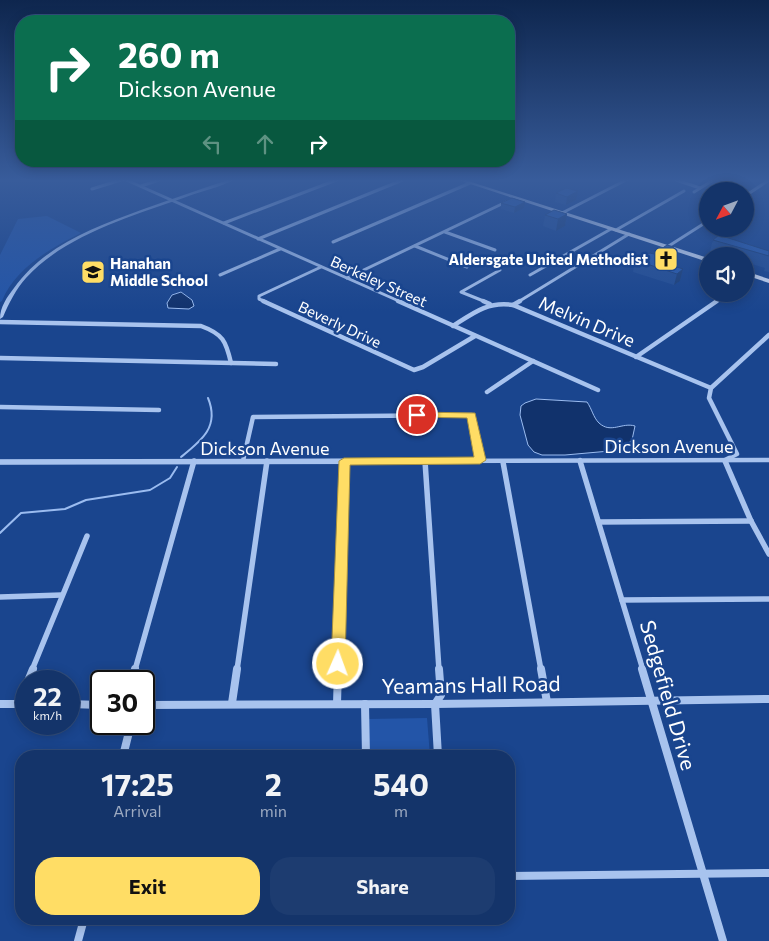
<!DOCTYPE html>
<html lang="en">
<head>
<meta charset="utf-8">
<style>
	:root { --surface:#14346a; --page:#1d3c70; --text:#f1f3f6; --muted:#9daac1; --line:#334f7e; --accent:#ffdd65 }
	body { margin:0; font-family:Commissioner,sans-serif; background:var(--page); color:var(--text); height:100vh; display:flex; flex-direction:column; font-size:19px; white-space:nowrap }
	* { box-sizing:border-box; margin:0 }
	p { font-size:16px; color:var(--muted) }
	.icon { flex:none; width:28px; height:28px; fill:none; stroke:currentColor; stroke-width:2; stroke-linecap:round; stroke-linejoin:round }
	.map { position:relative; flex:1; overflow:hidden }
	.drawer { position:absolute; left:15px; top:750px; width:500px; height:175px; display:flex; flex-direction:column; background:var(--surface); border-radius:20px; box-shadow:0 2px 12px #0003,0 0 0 1px var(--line) }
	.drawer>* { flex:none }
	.guide { position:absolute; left:15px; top:15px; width:500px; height:152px; border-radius:20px; box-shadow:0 2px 12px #0003,0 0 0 1px var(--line); background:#0b6e4f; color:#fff; overflow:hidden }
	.needle { width:32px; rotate:229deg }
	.tools { position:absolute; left:699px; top:182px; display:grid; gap:10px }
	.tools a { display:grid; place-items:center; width:55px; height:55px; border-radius:50%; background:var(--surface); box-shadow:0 2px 12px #0003,0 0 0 1px var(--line); font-size:25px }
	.speed { position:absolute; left:15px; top:670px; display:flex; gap:10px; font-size:25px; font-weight:700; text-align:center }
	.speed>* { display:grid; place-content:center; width:65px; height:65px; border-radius:50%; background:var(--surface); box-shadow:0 2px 12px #0003,0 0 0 1px var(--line); line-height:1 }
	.speed small { font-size:12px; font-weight:400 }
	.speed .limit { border:2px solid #111; border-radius:8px; background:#fff; color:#111 }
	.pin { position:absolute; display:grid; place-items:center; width:42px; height:42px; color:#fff; margin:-21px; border:2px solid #fff; border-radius:50%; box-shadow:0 1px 5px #0007 }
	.me { position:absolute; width:55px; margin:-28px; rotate:2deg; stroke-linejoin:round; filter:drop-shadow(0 0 4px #0008) }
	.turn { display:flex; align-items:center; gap:18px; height:105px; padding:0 20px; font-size:22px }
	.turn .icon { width:65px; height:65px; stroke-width:2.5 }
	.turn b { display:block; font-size:35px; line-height:42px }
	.lanes { display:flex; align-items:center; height:48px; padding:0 20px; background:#0003; justify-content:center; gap:25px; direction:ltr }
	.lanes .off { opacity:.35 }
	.eta { display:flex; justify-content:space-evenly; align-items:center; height:85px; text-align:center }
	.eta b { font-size:30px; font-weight:700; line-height:35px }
	.action { display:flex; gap:10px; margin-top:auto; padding:10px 20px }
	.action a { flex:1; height:58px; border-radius:20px; background:var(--accent); color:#111; font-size:20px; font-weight:700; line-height:58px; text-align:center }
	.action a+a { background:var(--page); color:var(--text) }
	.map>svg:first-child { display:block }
</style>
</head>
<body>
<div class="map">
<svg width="769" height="941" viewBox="0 0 769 941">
	<rect width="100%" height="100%" fill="#1a458e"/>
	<g fill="#2355a8">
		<path d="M47,216L81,233C51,248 15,268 2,301L0,302V255L18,219Z"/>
		<polygon points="427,718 430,756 369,756 368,719"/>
	</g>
	<g fill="#11326c" stroke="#9bbcf0">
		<polygon points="181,292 192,300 194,306 189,309 168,308 167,303 172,295"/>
		<path d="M536,399L587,402C592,409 593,417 599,423C611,434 622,422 635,426L632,440L621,450L565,455H542L534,452L528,445L520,415L521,406L525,403Z"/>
	</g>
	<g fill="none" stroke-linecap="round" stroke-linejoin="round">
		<g stroke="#9bbcf0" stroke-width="2">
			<path d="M181,457C201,441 220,427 208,398"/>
			<polyline points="0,533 21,513 65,509 86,500 150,490 170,478 177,467"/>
		</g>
		<g stroke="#a8c3ee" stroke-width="3">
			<polyline points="673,179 700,188"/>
			<polyline points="141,186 162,179"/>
			<polyline points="92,189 124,179 401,302"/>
			<polyline points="694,192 715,179"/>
			<polyline points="745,196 769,180"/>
			<polyline points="562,213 628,179"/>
			<polyline points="224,223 339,179"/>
			<polyline points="616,230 684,191"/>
			<polyline points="445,232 495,250"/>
			<polyline points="258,239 405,179"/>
			<polyline points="333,242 470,183"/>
			<polyline points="415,246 467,267"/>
			<polyline points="664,249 708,221"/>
			<polyline points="220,275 280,249"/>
			<polyline points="530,275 611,229"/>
			<polyline points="347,278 506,202"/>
			<polyline points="745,280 752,275"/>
			<polyline points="266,302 259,299 259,296 321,267"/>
			<polyline points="486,302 461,292 500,270"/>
			<polyline points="518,302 629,234"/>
			<polyline points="715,302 727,294"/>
		</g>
		<g stroke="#a8c3ee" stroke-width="4.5">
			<polyline points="263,301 414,370 423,367 475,336"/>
			<polyline points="398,301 598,390"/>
			<polyline points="483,301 490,304"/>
			<polyline points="513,305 520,301"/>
			<path d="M0,322L201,326C223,334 226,341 231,363"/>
			<path d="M453,326C473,313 488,301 513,305L711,388"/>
			<polyline points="636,357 717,301"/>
			<polyline points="0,358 276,364"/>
			<polyline points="487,392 533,361"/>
			<polyline points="0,407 159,410"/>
			<polyline points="580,460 581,462"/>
			<polyline points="243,461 253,417 472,415 480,460"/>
			<polyline points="0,462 769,460"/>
			<polyline points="726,462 725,460 737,454 709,398 711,388 769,335"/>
		</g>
		<g stroke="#a8c3ee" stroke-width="5.5">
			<polyline points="425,461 439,670"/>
			<polyline points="580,461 643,670"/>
			<polyline points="725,461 751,521 769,554"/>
			<polyline points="0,462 464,461"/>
			<polyline points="503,462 541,670"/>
			<polyline points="599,522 751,521"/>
			<polyline points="0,597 62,595"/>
			<polyline points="622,600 769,599"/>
			<polyline points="32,670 87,536"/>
			<polyline points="135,670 194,461"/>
			<polyline points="237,670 267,461"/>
			<polyline points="338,670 344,461"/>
		</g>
		<g stroke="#a8c3ee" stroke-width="8">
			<polyline points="541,669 547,702"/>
			<polyline points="642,669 723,941"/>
			<polyline points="28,681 33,669"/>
			<polyline points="132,681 135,669"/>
			<polyline points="232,703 237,669"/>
			<polyline points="19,704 26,686"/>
			<polyline points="337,704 338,669"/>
			<polyline points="365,704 366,756"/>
			<polyline points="123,756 131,724"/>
			<polyline points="438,756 435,704 441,695 439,669"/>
			<polyline points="509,876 769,873"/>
			<polyline points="78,941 84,919"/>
		</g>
		<g fill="#a8c3ee" fill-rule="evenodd">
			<path d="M231,179H236C221,187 202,191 186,197C132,216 65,235 26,278C16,289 9,303 3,317L0,319C0,307 7,297 14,288C45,245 93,228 141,210C171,199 201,189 231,179Z"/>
			<polygon points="769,695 769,703 435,708 144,709 144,701 435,700"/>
			<rect x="0" y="700" width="26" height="8"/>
			<polygon points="69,700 101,701 101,709 69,708"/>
		</g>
		<g fill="#d5e2fa" fill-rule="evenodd">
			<polygon points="455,179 462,179 708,258 708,262"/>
			<polygon points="745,271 769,279 769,283 745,275"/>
		</g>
	</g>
	<g fill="#234e95">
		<polygon points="578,191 576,200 566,205 555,202 556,193"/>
		<polygon points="501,203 524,208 514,213 501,209"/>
		<polygon points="567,214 565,226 556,231 543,226 545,215"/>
		<polygon points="713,240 769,251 769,272 764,271 765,268 745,262 745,256 728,256 710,251"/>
		<polygon points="654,254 671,259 666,263 665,264 683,269 680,281 674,285 633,272 635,260"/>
	</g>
	<g fill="#1d4079">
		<polygon points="578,191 576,200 566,205 567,197"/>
		<polygon points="525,202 524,208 514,213 515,207"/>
		<polygon points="567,214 565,226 556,231 558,219"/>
		<polygon points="674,247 671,259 666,263 664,270 659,268 661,256"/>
		<polygon points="683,269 680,281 674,285 677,274"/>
	</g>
	<g fill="#295bad" stroke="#1d4079">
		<polygon points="566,188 578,191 567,197 556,193"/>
		<polygon points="512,198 525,202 515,207 501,203"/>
		<polygon points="554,210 567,214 558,219 545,215"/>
		<polygon points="719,235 769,251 769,256 713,240"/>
		<polygon points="667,245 674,247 661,256 667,258 661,262 683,269 677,274 635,260 650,253 654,254"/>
	</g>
	<linearGradient id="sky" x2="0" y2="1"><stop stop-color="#0e264e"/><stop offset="0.58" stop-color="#385c9b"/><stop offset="1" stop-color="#385c9b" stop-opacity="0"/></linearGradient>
	<rect width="769" height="311" fill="url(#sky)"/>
	<polygon fill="#ffdd65" stroke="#a69042" points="417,412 475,413 486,460 480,464 350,465 345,664 343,668 338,670 333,668 331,664 339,461 344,458 474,457 467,418 413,417 412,415 413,413"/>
	<defs>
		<g id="church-square" transform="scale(1.25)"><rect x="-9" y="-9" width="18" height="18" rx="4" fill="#ffdd65" stroke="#1a458e"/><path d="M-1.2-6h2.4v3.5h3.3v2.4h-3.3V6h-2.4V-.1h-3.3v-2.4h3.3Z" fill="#111"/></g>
		<g id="school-square" transform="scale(1.25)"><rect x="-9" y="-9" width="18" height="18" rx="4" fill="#ffdd65" stroke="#1a458e"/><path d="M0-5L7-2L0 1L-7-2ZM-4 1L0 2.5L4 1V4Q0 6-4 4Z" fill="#111"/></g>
	</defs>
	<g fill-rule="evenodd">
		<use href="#church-square" x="666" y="259"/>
		<use href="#school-square" x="93" y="272"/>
	</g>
	<g text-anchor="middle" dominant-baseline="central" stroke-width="5" stroke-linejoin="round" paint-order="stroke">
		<g font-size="15" font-weight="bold" fill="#fff" stroke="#1a458e" text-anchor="end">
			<text x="648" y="259">Aldersgate United Methodist</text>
			<text x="110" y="263" text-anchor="start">Hanahan<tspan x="110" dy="17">Middle School</tspan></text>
		</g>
		<g font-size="15" fill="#fff" stroke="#1a458e">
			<text transform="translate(379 281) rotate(24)">Berkeley Street</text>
			<text transform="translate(340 324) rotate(25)">Beverly Drive</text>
		</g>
		<g font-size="18" fill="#fff" stroke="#1a458e">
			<text transform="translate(587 321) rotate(23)">Melvin Drive</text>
			<text x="669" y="446">Dickson Avenue</text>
			<text x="265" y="448">Dickson Avenue</text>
		</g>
		<g font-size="21" fill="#fff" stroke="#1a458e">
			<text transform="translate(471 684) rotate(-1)">Yeamans Hall Road</text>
			<text transform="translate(669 695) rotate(74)">Sedgefield Drive</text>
		</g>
	</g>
</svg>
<div class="tools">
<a><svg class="needle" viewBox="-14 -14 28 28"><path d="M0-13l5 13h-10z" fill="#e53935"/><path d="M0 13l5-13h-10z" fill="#9daac1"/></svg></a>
<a><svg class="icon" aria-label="sound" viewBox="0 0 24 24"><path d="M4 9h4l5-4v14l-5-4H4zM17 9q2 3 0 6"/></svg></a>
</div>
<div class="speed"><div>22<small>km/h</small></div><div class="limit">30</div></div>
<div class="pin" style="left:417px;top:415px;background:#d93025"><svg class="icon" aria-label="arrive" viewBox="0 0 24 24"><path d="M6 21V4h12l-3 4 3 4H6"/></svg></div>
<svg class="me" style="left:338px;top:664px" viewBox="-20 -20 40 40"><circle r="17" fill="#ffdd65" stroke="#fff" stroke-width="3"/><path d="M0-11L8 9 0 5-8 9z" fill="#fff"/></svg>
<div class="guide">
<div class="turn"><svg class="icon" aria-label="right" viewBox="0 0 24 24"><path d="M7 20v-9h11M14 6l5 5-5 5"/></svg><div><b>260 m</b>Dickson Avenue</div></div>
<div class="lanes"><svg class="icon off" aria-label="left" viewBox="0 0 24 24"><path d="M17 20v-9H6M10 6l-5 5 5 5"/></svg><svg class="icon off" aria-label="ahead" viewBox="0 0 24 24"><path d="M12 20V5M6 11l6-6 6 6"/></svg><svg class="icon" aria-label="right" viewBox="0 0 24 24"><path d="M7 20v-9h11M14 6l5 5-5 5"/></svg></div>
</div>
<section class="drawer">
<div class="eta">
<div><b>17:25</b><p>Arrival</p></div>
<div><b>2</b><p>min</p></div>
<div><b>540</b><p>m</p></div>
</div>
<div class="action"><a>Exit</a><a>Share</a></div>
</section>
</div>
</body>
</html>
